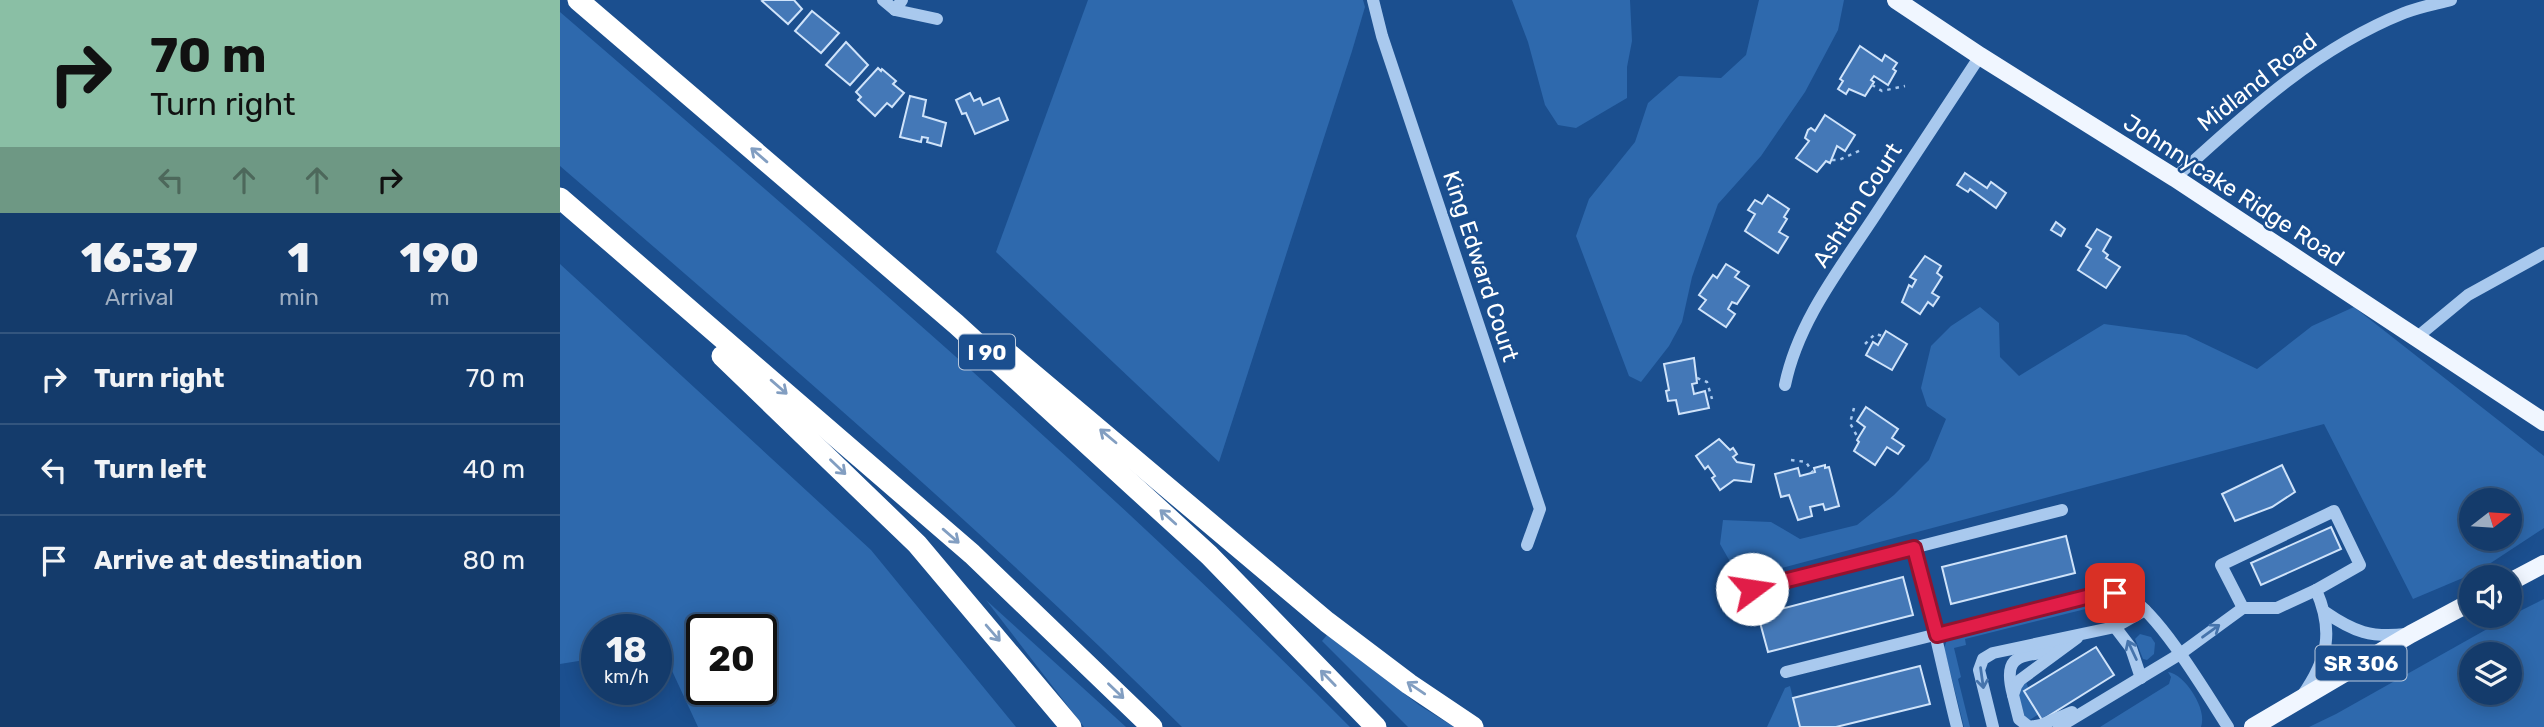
<!DOCTYPE html>
<html lang="en">
<head>
<meta charset="utf-8">
<style>
	:root { --surface:#143b6b; --page:#214673; --text:#f1f3f6; --muted:#9dadc1; --line:#33557e }
	body { margin:0; font-family:Rubik,sans-serif; background:var(--page); color:var(--text); height:100vh; display:flex; flex-direction:column; font-size:26px; white-space:nowrap }
	* { box-sizing:border-box; margin:0 }
	p { font-size:23px; color:var(--muted) }
	.icon { flex:none; width:38px; height:38px; fill:none; stroke:currentColor; stroke-width:2; stroke-linecap:round; stroke-linejoin:round }
	.map { position:relative; flex:1; overflow:hidden }
	.panel { display:flex; flex-direction:column; background:var(--surface); width:560px }
	.panel>* { flex:none }
	.hud { background:#8abfa5; color:#111; overflow:hidden }
	.needle { width:46px; rotate:73deg }
	.controls { position:absolute; left:1899px; top:488px; display:grid; gap:14px }
	.controls a { display:grid; place-items:center; width:63px; height:63px; border-radius:50%; background:var(--surface); box-shadow:0 4px 18px #0003,0 0 0 2px var(--line); font-size:35px }
	.speed { position:absolute; left:21px; top:614px; display:flex; gap:14px; font-size:35px; font-weight:700; text-align:center }
	.speed>* { display:grid; place-content:center; width:91px; height:91px; border-radius:50%; background:var(--surface); box-shadow:0 4px 18px #0003,0 0 0 2px var(--line); line-height:1 }
	.speed small { font-size:18px; font-weight:400 }
	.speed .limit { border:4px solid #111; border-radius:10px; background:#fff; color:#111 }
	.pin { position:absolute; display:grid; place-items:center; width:60px; height:60px; color:#fff; margin:-30px; border-radius:14px; box-shadow:0 4px 10px #0006 }
	.me { position:absolute; width:77px; margin:-38px; rotate:76deg; stroke-linejoin:round; filter:drop-shadow(0 0 5px #0008) }
	.turn { display:flex; align-items:center; gap:24px; height:147px; padding:0 35px; font-size:32px }
	.turn .icon { width:91px; height:91px; stroke-width:2.5 }
	.turn b { display:block; font-size:49px; line-height:60px }
	.lanes { display:flex; align-items:center; height:66px; padding:0 35px; background:#0003; justify-content:center; gap:35px; direction:ltr }
	.lanes .off { opacity:.35 }
	.eta { display:flex; justify-content:space-evenly; align-items:center; height:119px; text-align:center }
	.eta b { font-size:42px; font-weight:800; line-height:49px }
	ul { padding:0; list-style:none }
	li { display:flex; align-items:center; gap:21px; height:91px; padding:0 35px; border-top:2px solid var(--line) }
	li div { flex:1 }
	li b { display:block; font-size:26px }
	li em { font-style:normal }
	main { display:flex; flex:1; min-height:0 }
	.map>svg:first-child { display:block }
</style>
</head>
<body>
<main>
<section class="panel">
<div class="hud">
<div class="turn"><svg class="icon" aria-label="right" viewBox="0 0 24 24"><path d="M7 20v-9h11M14 6l5 5-5 5"/></svg><div><b>70 m</b>Turn right</div></div>
<div class="lanes"><svg class="icon off" aria-label="left" viewBox="0 0 24 24"><path d="M17 20v-9H6M10 6l-5 5 5 5"/></svg><svg class="icon off" aria-label="ahead" viewBox="0 0 24 24"><path d="M12 20V5M6 11l6-6 6 6"/></svg><svg class="icon off" aria-label="ahead" viewBox="0 0 24 24"><path d="M12 20V5M6 11l6-6 6 6"/></svg><svg class="icon" aria-label="right" viewBox="0 0 24 24"><path d="M7 20v-9h11M14 6l5 5-5 5"/></svg></div>
</div>
<div class="eta">
<div><b>16:37</b><p>Arrival</p></div>
<div><b>1</b><p>min</p></div>
<div><b>190</b><p>m</p></div>
</div>
<ul>
<li><svg class="icon" aria-label="right" viewBox="0 0 24 24"><path d="M7 20v-9h11M14 6l5 5-5 5"/></svg><div><b>Turn right</b></div><em>70 m</em></li>
<li><svg class="icon" aria-label="left" viewBox="0 0 24 24"><path d="M17 20v-9H6M10 6l-5 5 5 5"/></svg><div><b>Turn left</b></div><em>40 m</em></li>
<li><svg class="icon" aria-label="arrive" viewBox="0 0 24 24"><path d="M6 21V4h12l-3 4 3 4H6"/></svg><div><b>Arrive at destination</b></div><em>80 m</em></li>
</ul>
</section>
<div class="map">
<svg width="1984" height="727" viewBox="0 0 1984 727">
	<rect width="100%" height="100%" fill="#1b4f8f"/>
	<g fill="#2e69ad" fill-rule="evenodd">
		<polygon points="528,0 803,0 805,7 792,51 659,462 436,252"/>
		<polygon points="952,0 1070,0 1072,41 1067,67 1067,98 1016,128 998,125 985,105 968,42"/>
		<polygon points="1199,0 1284,0 1278,30 1245,92 1201,156 1158,204 1132,277 1122,322 1109,346 1081,382 1069,376 1016,236 1029,199 1075,142 1088,103 1119,76 1161,78 1186,55"/>
		<path d="M0,12C269,244 539,475 790,727H622C424,530 211,348 0,166Z"/>
		<path d="M0,264L311,550L456,727H138L101,647L96,648V630H37V658L0,664ZM142,630H201V690H142Z"/>
		<path d="M1420,307L1439,323L1440,357L1459,376L1544,324L1626,335L1697,369L1752,326L1794,307L1984,456V528L1917,572L1853,599L1764,424L1180,579L1160,544L1163,520L1211,522L1240,539L1297,525L1334,495L1369,460L1386,419L1367,406L1361,388L1371,346L1391,326ZM1911,500H1950V539H1911Z"/>
		<polygon points="1550,598 1550,603 1405,639 1406,645 1394,648 1401,677 1398,679 1410,727 1404,727 1384,648 1387,640"/>
		<path d="M1984,599V727H1749L1776,714L1952,615ZM1911,654H1950V693H1911Z"/>
		<polygon points="426,600 566,727 524,727"/>
		<polygon points="1580,634 1591,637 1595,643 1594,654 1587,660 1583,659 1575,639"/>
		<polygon points="767,635 859,705 894,727 848,727 762,641"/>
		<path d="M1608,672C1625,674 1648,710 1641,727H1540L1609,684L1611,677Z"/>
		<polygon points="1466,682 1479,714 1468,721 1465,718 1459,696 1462,684"/>
		<polygon points="1230,686 1240,727 1207,727 1225,688"/>
	</g>
	<g fill="#4478b7" stroke="#cfe3fa" stroke-width="2">
		<polygon points="204,0 234,0 242,9 228,24 202,1"/>
		<polygon points="252,11 279,33 261,53 235,31"/>
		<polygon points="286,42 308,65 290,85 266,65"/>
		<polygon points="1300,46 1322,61 1325,55 1337,63 1333,69 1336,71 1328,85 1314,76 1311,80 1314,82 1305,96 1289,89 1286,94 1278,89 1283,81 1280,79"/>
		<polygon points="318,68 321,71 322,69 336,81 333,84 344,93 332,107 327,103 315,116 298,100 301,97 296,92"/>
		<polygon points="410,93 414,101 420,98 423,105 439,98 448,120 415,134 406,113 402,114 396,100"/>
		<polygon points="350,96 366,100 363,116 386,123 381,146 367,142 368,138 362,137 361,142 340,137"/>
		<polygon points="1265,115 1295,135 1285,151 1277,146 1270,163 1266,161 1257,172 1236,158 1249,141 1245,138 1248,130 1251,128 1255,131"/>
		<polygon points="1405,173 1427,188 1431,182 1446,193 1436,208 1410,189 1408,192 1397,185"/>
		<polygon points="1208,195 1229,209 1224,217 1227,219 1219,232 1228,237 1218,253 1185,231 1195,214 1188,210 1195,200 1202,204"/>
		<polygon points="1496,222 1505,229 1501,236 1491,230"/>
		<polygon points="1537,229 1551,237 1543,251 1548,255 1546,258 1560,267 1546,288 1518,270 1531,249 1526,246"/>
		<polygon points="1365,256 1381,266 1377,273 1382,277 1372,293 1379,297 1373,306 1368,302 1360,314 1342,302 1349,285 1352,287 1356,280 1350,277"/>
		<polygon points="1166,264 1179,272 1175,277 1189,286 1177,304 1172,302 1168,309 1175,314 1166,327 1139,309 1146,300 1139,295 1153,275 1157,278"/>
		<polygon points="1326,331 1347,344 1332,370 1306,355 1313,342 1318,345"/>
		<polygon points="1134,358 1137,383 1132,384 1134,394 1145,391 1149,408 1119,414 1116,400 1108,401 1106,391 1109,390 1104,364"/>
		<polygon points="1306,407 1338,429 1332,438 1344,446 1338,454 1327,447 1315,465 1294,451 1299,442 1297,440 1305,427 1297,421"/>
		<polygon points="1159,439 1170,450 1173,448 1177,454 1173,457 1177,462 1194,465 1191,482 1174,480 1160,490 1152,478 1155,476 1148,466 1145,469 1136,456"/>
		<polygon points="1265,465 1265,468 1269,467 1279,506 1265,510 1263,504 1250,507 1252,516 1238,520 1229,495 1221,497 1215,474 1238,468 1240,476 1255,472 1254,468"/>
		<polygon points="1722,465 1735,492 1712,507 1675,521 1662,494"/>
		<polygon points="1771,527 1781,549 1701,585 1691,563"/>
		<polygon points="1506,536 1515,573 1391,604 1382,567"/>
		<polygon points="1343,577 1353,615 1208,652 1198,615"/>
		<polygon points="1536,647 1554,675 1482,720 1464,691"/>
		<polygon points="1360,666 1370,704 1276,727 1240,727 1233,698"/>
	</g>
	<g fill="none" stroke-linecap="round" stroke-linejoin="round">
		<g stroke="#a9c9ee" stroke-width="2.5" stroke-dasharray="3.5 5" stroke-linecap="butt">
			<polyline points="1312,85 1322,91 1345,86"/>
			<polyline points="1272,160 1279,160 1301,150"/>
			<polyline points="1305,344 1315,334 1323,336"/>
			<polyline points="1137,378 1147,382 1152,399"/>
			<polyline points="1294,408 1290,423 1298,438"/>
			<polyline points="1231,460 1246,462 1253,473"/>
		</g>
		<g stroke="#a9c9ee" stroke-width="12">
			<polyline points="323,0 335,10 342,0"/>
			<polyline points="813,0 822,36 980,509 967,545"/>
			<polyline points="335,10 377,19"/>
			<path d="M1615,178C1685,114 1754,49 1844,13C1859,7 1876,4 1891,0"/>
			<polyline points="1856,338 1908,295 1984,253"/>
			<path d="M1225,385C1238,322 1279,270 1314,217C1349,163 1385,110 1420,56"/>
			<path d="M1354,548C1370,607 1382,667 1397,727"/>
			<polyline points="1192,589 1502,510"/>
			<path d="M1683,608L1661,565L1774,511L1800,565L1756,590C1774,631 1768,659 1742,696"/>
			<path d="M1765,612C1794,632 1811,638 1846,634"/>
			<polyline points="1555,627 1571,648 1581,678"/>
			<path d="M1226,672L1538,594C1549,593 1560,592 1570,598C1600,615 1648,696 1668,727"/>
			<path d="M1453,695C1441,651 1463,657 1499,650"/>
			<polyline points="1512,712 1481,725 1469,727 1459,719 1453,695 1456,686 1460,680 1517,638"/>
			<polyline points="1433,727 1419,670 1423,659 1433,653 1555,627 1585,610"/>
			<polyline points="1499,727 1620,654 1683,608 1717,608 1756,590"/>
		</g>
		<g stroke="#f0f6ff" stroke-width="18">
			<polyline points="1336,0 1420,56 1615,178 1984,422"/>
			<polyline points="1950,582 1984,564"/>
			<polyline points="1693,727 1851,634 1911,602"/>
		</g>
		<g stroke="#fff" stroke-width="21">
			<polyline points="18,0 396,324 649,555 816,727"/>
			<polyline points="0,198 412,554 592,727"/>
			<polyline points="448,353 767,622 849,684 913,727"/>
			<polyline points="162,356 357,544 511,727"/>
		</g>
	</g>
	<defs><path id="oneway-shaft" d="M-6 0H5M1.5-3L5.5 0L1.5 3" fill="none" stroke-width="1.6" stroke-linecap="round" stroke-linejoin="round" transform="scale(1.75)"/></defs>
	<g stroke="#829ec1">
		<use href="#oneway-shaft" transform="translate(199 155) rotate(-139)"/>
		<use href="#oneway-shaft" transform="translate(219 387) rotate(41)"/>
		<use href="#oneway-shaft" transform="translate(548 436) rotate(-140)"/>
		<use href="#oneway-shaft" transform="translate(278 467) rotate(44)"/>
		<use href="#oneway-shaft" transform="translate(608 517) rotate(-138)"/>
		<use href="#oneway-shaft" transform="translate(391 536) rotate(41)"/>
		<use href="#oneway-shaft" transform="translate(433 633) rotate(49)"/>
		<use href="#oneway-shaft" transform="translate(768 678) rotate(-134)"/>
		<use href="#oneway-shaft" transform="translate(856 688) rotate(-146)"/>
		<use href="#oneway-shaft" transform="translate(556 691) rotate(44)"/>
	</g>
	<g stroke="#4674ac">
		<use href="#oneway-shaft" transform="translate(1651 631) rotate(-36)"/>
		<use href="#oneway-shaft" transform="translate(1572 650) rotate(-115)"/>
		<use href="#oneway-shaft" transform="translate(1422 678) rotate(82)"/>
	</g>
	<g fill="none" stroke-linecap="round" stroke-linejoin="round">
		<g stroke="#92132f" stroke-width="18">
			<polyline id="route" points="1192,589 1354,548 1377,635 1538,594 1555,593"/>
		</g>
		<use href="#route" stroke="#e11d48" stroke-width="12"/>
	</g>
	<g text-anchor="middle" dominant-baseline="central" stroke-width="5" stroke-linejoin="round" paint-order="stroke">
		<g fill="#1b4f8f" stroke="#bbcadd" stroke-width="2">
			<rect x="399" y="334.5" width="56" height="35" rx="5"/>
			<rect x="1755.5" y="645.5" width="91" height="35" rx="5"/>
		</g>
		<g font-size="21" font-weight="bold" fill="#fff">
			<text x="427" y="352">I 90</text>
			<text x="1801" y="663">SR 306</text>
		</g>
		<g font-size="23" fill="#fff" stroke="#1b4f8f">
			<text transform="translate(1697 82) rotate(-38)">Midland Road</text>
			<text transform="translate(1674 190) rotate(33)">Johnnycake Ridge Road</text>
			<text transform="translate(1297 205) rotate(-57)">Ashton Court</text>
			<text transform="translate(921 266) rotate(72)">King Edward Court</text>
		</g>
	</g>
</svg>
<div class="controls">
<a><svg class="needle" viewBox="-14 -14 28 28"><path d="M0-13l5 13h-10z" fill="#e53935"/><path d="M0 13l5-13h-10z" fill="#9dadc1"/></svg></a>
<a><svg class="icon" aria-label="sound" viewBox="0 0 24 24"><path d="M4 9h4l5-4v14l-5-4H4zM17 9q2 3 0 6"/></svg></a>
<a><svg class="icon" aria-label="layers" viewBox="0 0 24 24"><path d="M12 4l9 5-9 5-9-5zM3 14l9 5 9-5"/></svg></a>
</div>
<div class="speed"><div>18<small>km/h</small></div><div class="limit">20</div></div>
<div class="pin" style="left:1555px;top:593px;background:#d93025"><svg class="icon" aria-label="arrive" viewBox="0 0 24 24"><path d="M6 21V4h12l-3 4 3 4H6"/></svg></div>
<svg class="me" style="left:1192px;top:589px" viewBox="-20 -20 40 40"><circle r="19" fill="#fff"/><path d="M0-13L10 11 0 6-10 11z" fill="#e11d48"/></svg>
</div>
</main>
</body>
</html>
